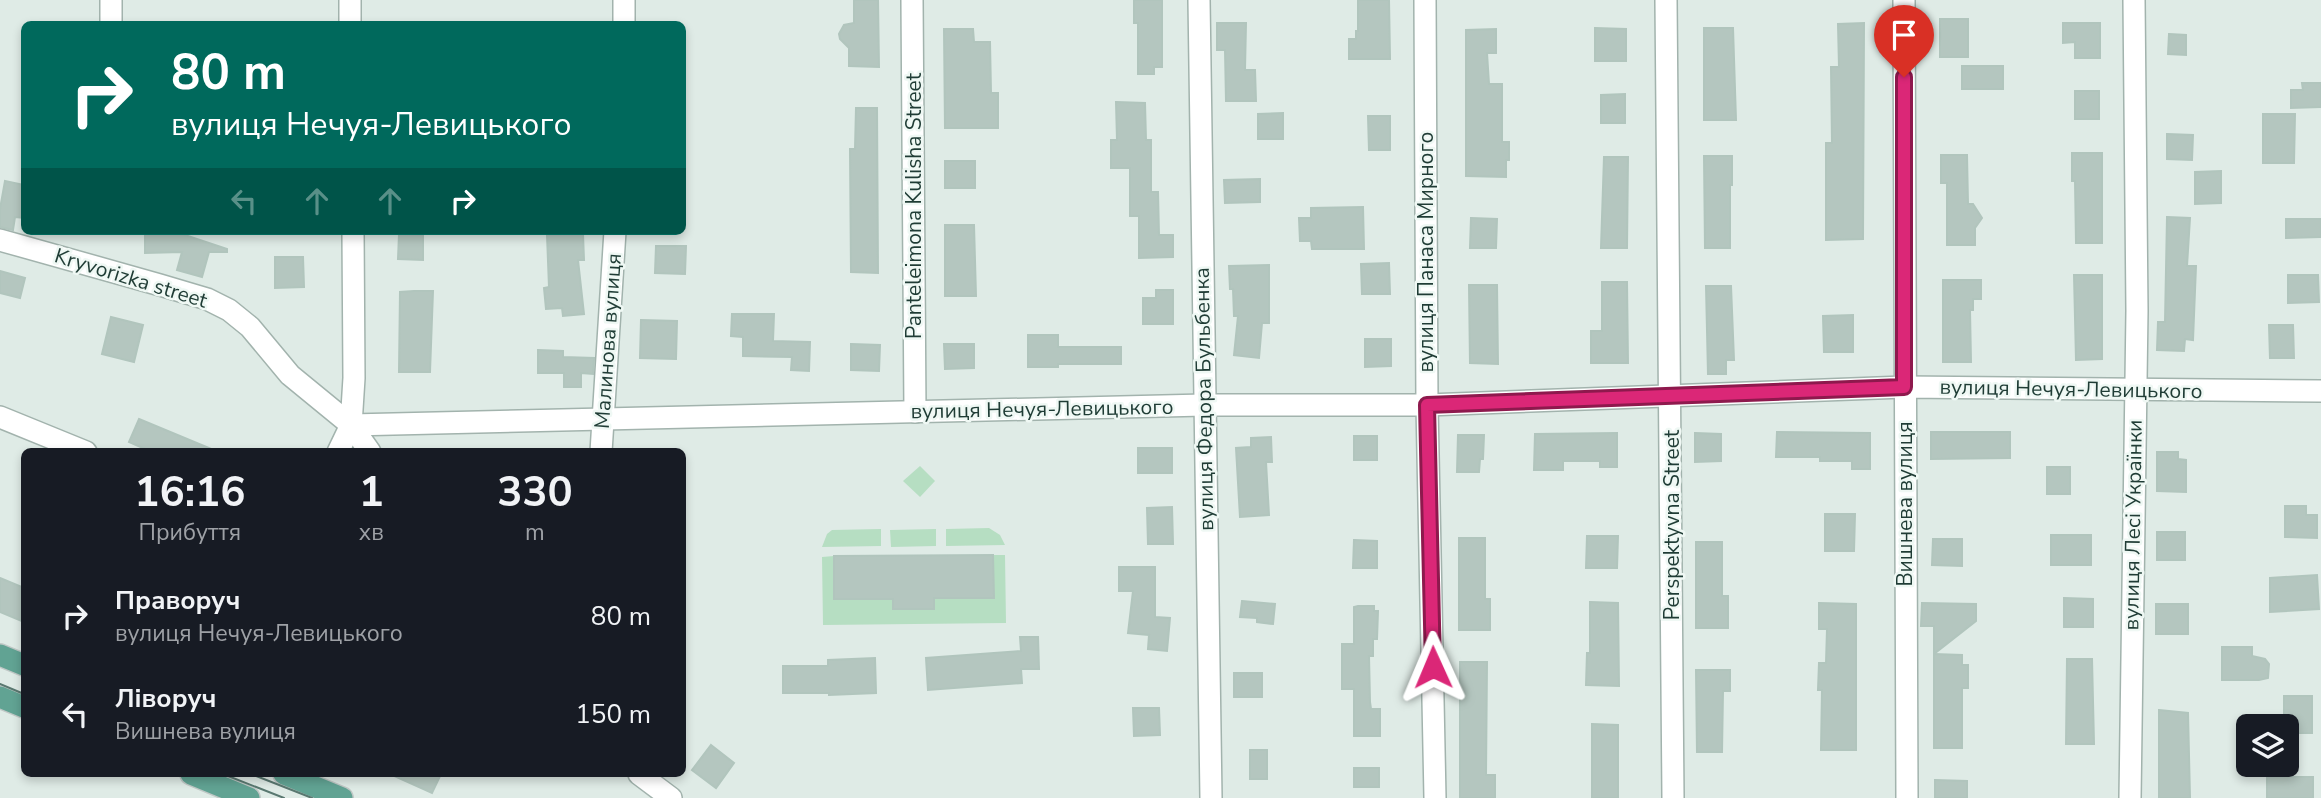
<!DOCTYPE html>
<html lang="uk">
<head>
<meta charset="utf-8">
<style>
	:root { --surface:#171b24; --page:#242831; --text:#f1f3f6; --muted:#9ea1a6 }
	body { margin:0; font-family:"Nunito Sans",sans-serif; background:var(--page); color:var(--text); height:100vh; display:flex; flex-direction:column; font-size:26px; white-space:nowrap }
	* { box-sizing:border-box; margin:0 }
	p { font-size:23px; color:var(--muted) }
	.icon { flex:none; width:38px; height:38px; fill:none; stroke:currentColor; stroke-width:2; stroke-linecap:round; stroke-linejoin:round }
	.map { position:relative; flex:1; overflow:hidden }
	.sheet { position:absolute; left:21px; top:448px; width:665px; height:329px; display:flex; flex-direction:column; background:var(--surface); border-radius:10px; box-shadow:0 4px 10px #0003 }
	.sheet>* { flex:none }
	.hud { position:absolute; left:21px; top:21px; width:665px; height:214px; border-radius:10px; box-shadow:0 4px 10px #0003; background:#00695c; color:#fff; overflow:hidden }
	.fabs { position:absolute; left:2236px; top:714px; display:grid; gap:14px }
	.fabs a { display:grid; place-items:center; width:63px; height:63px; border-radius:10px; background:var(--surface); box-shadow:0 4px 10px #0003; font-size:35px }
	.pin { position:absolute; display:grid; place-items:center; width:60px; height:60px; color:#fff; margin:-72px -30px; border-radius:50% 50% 50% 0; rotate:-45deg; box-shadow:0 0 7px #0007 }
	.pin .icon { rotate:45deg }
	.me { position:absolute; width:77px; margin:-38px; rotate:359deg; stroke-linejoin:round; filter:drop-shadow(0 0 5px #0008) }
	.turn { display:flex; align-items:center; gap:24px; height:147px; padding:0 35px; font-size:32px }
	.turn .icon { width:91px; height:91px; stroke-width:2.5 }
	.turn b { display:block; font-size:49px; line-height:60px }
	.lanes { display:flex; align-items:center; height:66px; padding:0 35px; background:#0003; justify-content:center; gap:35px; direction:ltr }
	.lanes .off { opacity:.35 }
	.eta { display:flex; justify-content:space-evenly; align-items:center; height:119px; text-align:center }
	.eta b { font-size:42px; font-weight:700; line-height:49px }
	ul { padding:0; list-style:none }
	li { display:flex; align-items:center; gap:21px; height:98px; padding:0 35px }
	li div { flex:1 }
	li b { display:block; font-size:26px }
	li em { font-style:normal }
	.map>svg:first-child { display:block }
</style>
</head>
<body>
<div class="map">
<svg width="2321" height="798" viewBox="0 0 2321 798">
	<rect width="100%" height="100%" fill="#dfebe6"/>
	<g fill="#b6dec2">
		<polygon points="920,466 935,481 920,497 903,481"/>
		<polygon points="989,528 1000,535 1005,545 946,546 946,529"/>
		<polygon points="881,529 881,546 822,547 827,534 832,530"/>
		<polygon points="936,529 936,546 891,547 890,530"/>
		<polygon points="993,555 1005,555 1006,623 823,625 822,557 834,556 835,599 893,599 893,609 934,609 934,598 993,598"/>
	</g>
	<g fill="#b4c6bf" stroke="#b1c5bd" stroke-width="2">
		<polygon points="854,0 878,0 879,67 849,66 849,48 840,39 839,34 844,25 854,23"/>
		<polygon points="1134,0 1162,0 1162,67 1154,67 1154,74 1138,74 1138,23 1134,23"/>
		<polygon points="1358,0 1389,0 1390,59 1349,59 1349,39 1356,39 1356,31 1358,31"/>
		<rect x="1940" y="19" width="28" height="38"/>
		<polygon points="1217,23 1246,23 1245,70 1255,70 1256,101 1226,101 1225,50 1217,50"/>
		<polygon points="1864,23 1863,239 1826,240 1826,143 1832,143 1831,67 1839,67 1838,24"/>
		<polygon points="2063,23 2100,23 2100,58 2075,58 2075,42 2063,43"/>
		<polygon points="1595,28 1626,29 1626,61 1595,61"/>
		<polygon points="1704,28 1733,28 1736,120 1704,120"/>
		<polygon points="944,29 973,29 974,42 990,42 991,93 998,93 998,128 945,128"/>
		<polygon points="1496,29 1496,53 1487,53 1489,84 1502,84 1502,142 1509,142 1509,160 1506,160 1506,177 1466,176 1466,30"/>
		<polygon points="2169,34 2186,35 2186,55 2168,54"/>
		<rect x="1962" y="66" width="41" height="23"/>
		<polygon points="2302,83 2321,83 2321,107 2291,108 2291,90 2303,90"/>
		<rect x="2075" y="91" width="24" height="28"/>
		<polygon points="1625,94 1625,123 1601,123 1601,95"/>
		<polygon points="1116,102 1145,103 1146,140 1151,140 1151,192 1158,192 1159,235 1173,235 1173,257 1139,258 1139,216 1130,216 1130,168 1111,168 1111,140 1117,140"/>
		<polygon points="856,108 877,108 878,273 851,272 850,149 855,149"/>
		<polygon points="1283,113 1283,139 1258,139 1258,114"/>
		<polygon points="2263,114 2295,114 2294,163 2263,163"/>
		<polygon points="1368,116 1390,116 1390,150 1369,150"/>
		<polygon points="2167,134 2193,135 2192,160 2167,159"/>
		<polygon points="2072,153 2102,153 2102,243 2076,243 2075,181 2072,181"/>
		<polygon points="1941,155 1967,155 1968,204 1973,204 1982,218 1975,228 1975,245 1947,245 1947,183 1941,183"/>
		<polygon points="1704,156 1732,156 1732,185 1730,185 1730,248 1705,248"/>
		<polygon points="1604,157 1628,157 1627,248 1601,248"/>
		<rect x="945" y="161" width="30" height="27"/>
		<polygon points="2221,171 2221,203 2195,204 2195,172"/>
		<polygon points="1260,179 1260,202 1225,203 1224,180"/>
		<polygon points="5,181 24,185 24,218 15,217 13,230 0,227 0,209"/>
		<polygon points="1363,207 1364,249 1312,249 1311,241 1300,241 1299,218 1311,218 1311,208"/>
		<polygon points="2167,217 2190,218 2187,266 2196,266 2193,340 2185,339 2184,351 2157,350 2158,322 2165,322"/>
		<polygon points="1471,218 1497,219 1496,248 1470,248"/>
		<polygon points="2286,219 2321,219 2321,237 2286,238"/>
		<polygon points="945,225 974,225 976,296 945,296"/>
		<polygon points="145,231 173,231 227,249 227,252 209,252 202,277 177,270 182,252 145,253"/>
		<polygon points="399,234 423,235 423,260 398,259"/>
		<polygon points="583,234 584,260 578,260 584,314 563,316 562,308 546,309 544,288 549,287 547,235"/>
		<polygon points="656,246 686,246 685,274 655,273"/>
		<polygon points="275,257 303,257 304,287 275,288"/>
		<polygon points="1389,263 1390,294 1362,294 1361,264"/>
		<polygon points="1269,265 1269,323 1262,323 1259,358 1234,355 1238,316 1234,316 1233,289 1230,289 1229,266"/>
		<polygon points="0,271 25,278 20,298 0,293"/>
		<polygon points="2074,275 2102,275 2102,359 2076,360"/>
		<polygon points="2288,275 2318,275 2319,302 2288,303"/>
		<polygon points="1943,280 1981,280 1981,299 1973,299 1973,310 1970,310 1971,362 1943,362"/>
		<polygon points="1602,282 1627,282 1628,363 1591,363 1591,331 1602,331"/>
		<polygon points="1469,285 1497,285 1498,364 1470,363"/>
		<polygon points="1706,286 1731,286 1734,360 1726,360 1726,374 1708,374"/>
		<polygon points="1156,290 1173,290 1173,324 1143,324 1143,298 1156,298"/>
		<polygon points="414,291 433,291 430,372 399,372 400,292"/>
		<polygon points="732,314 774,314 773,341 810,342 809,371 791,370 792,357 743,356 743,337 731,336"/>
		<polygon points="1853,315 1853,352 1824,352 1823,316"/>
		<polygon points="111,317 143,325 134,362 102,354"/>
		<polygon points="641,320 677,321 676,359 640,358"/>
		<polygon points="2269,325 2293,325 2294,358 2270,358"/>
		<polygon points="1028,335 1058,335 1058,347 1121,347 1121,364 1058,364 1058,367 1028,367"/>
		<polygon points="1365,339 1391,339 1391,366 1365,367"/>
		<polygon points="851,344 880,345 879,371 851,370"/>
		<polygon points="944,344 974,344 974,368 945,369"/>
		<polygon points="538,350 563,351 563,357 594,358 593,374 581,373 581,387 564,387 564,373 538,373"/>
		<polygon points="139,419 216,451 216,452 152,452 129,442"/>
		<polygon points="1777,432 1870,433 1870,469 1852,469 1852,461 1820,461 1820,457 1776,457"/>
		<polygon points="1931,432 2010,432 2010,458 1931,459"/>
		<polygon points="1617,433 1617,467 1600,467 1600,461 1563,461 1563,470 1534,470 1535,434"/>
		<polygon points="1695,433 1721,434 1721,461 1695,462"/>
		<polygon points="1458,435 1484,435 1483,459 1480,459 1479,472 1457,472"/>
		<rect x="1354" y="436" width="23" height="24"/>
		<polygon points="1271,437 1272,462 1266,462 1269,515 1240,517 1236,448 1251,447 1251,438"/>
		<rect x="1138" y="448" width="34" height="25"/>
		<polygon points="2157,452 2178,452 2178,459 2186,460 2186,492 2157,491"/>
		<rect x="2047" y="467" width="23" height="27"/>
		<polygon points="2285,506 2306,506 2306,515 2317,515 2317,538 2285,537"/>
		<polygon points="1172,507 1173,544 1148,544 1147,508"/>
		<polygon points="1825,514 1855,514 1854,551 1825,551"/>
		<rect x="2157" y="532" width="28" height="28"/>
		<rect x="2051" y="535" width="40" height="30"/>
		<polygon points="1587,536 1618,536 1617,568 1586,568"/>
		<polygon points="1459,538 1485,538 1485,599 1490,599 1490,630 1459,630"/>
		<polygon points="1933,539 1962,539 1962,566 1932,565"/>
		<polygon points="1354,540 1377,541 1377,568 1353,568"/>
		<polygon points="1696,542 1722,542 1722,596 1728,596 1728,628 1696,628"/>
		<polygon points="993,555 994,598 934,598 934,609 893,609 893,599 834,599 834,556"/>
		<polygon points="1119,567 1155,567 1155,617 1170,618 1167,651 1148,649 1149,635 1128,633 1133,591 1119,591"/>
		<polygon points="2317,575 2319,609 2270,612 2270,578"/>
		<polygon points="0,578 24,588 24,622 0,612"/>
		<polygon points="2064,598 2093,599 2093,627 2064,627"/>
		<polygon points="1242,601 1275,604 1273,624 1257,622 1257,618 1240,617"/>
		<polygon points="1590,602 1618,603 1619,686 1586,685 1587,653 1590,653"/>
		<polygon points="1819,603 1856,604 1856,750 1821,750 1822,690 1818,690 1819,663 1826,663 1827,629 1819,629"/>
		<polygon points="1922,603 1976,604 1976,621 1934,654 1934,626 1921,626"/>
		<rect x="2156" y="604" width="32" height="30"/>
		<polygon points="1358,606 1374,606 1374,611 1378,611 1377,639 1373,639 1373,656 1369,656 1370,702 1371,709 1380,709 1380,736 1354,736 1354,689 1342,689 1342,644 1354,644 1354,607"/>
		<polygon points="1020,637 1038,637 1039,669 1021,669 1022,683 928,690 926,658 1021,651"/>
		<polygon points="2222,647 2252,647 2252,656 2265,659 2269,664 2268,678 2259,680 2222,680"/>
		<polygon points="1934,654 1962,655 1962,665 1968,665 1968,688 1962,688 1962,748 1934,748"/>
		<polygon points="875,658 876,693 829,695 829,693 783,693 783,666 828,666 828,660"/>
		<polygon points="2067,659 2092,659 2094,744 2066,744"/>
		<polygon points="1460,662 1487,662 1486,775 1495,775 1495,798 1460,798"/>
		<polygon points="1696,670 1730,670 1730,691 1723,691 1722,752 1697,752"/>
		<rect x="1234" y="673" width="28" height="24"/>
		<polygon points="2284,696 2312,696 2312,733 2287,733 2287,726 2284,726"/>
		<polygon points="1133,708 1159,708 1160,735 1134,736"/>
		<polygon points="2159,710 2188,713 2190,798 2159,798"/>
		<polygon points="1592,724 1618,725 1618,798 1592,798"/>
		<polygon points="711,745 734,763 716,788 692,770"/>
		<rect x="1250" y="750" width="17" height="29"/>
		<rect x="1354" y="768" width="25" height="19"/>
		<polygon points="390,774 441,774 432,793"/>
		<rect x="2267" y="777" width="46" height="21"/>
		<polygon points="1935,780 1967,781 1967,798 1935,798"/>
	</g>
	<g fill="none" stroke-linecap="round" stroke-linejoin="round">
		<g stroke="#a2b3ad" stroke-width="24">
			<g id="minor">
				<polyline points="111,0 111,24"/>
				<polyline points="350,0 350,24"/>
				<polyline points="912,0 915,412"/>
				<polyline points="1199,0 1211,798"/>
				<polyline points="1425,0 1427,405 1435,798"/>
				<polyline points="1666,0 1673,798"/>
				<polyline points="1904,0 1907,798"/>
				<polyline points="624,24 624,0"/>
				<polyline points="0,240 160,285 207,299 229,310 250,327 290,375 351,425 370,452"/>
				<polyline points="0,417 86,452"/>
				<polyline points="351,425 1204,405 1427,405 1904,387 2321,391"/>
				<polyline points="338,452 351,425 354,378 353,231"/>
				<polyline points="601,452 615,231"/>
				<polyline points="639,774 671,798"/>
				<polyline points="2130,798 2137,311 2134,0"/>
			</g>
		</g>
		<g stroke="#c0c8c6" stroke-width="24">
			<g id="major">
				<polyline points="0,655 24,665"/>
				<polyline points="0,697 24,707"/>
				<polyline points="191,774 249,798"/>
				<polyline points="284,774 342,798"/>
			</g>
		</g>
		<use href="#minor" stroke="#fff" stroke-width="21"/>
		<use href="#major" stroke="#61a393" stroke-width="21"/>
		<g stroke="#597870" stroke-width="2">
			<polyline points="0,684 24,694"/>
			<polyline points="223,774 284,798"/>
			<polyline points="251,774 312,798"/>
		</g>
	</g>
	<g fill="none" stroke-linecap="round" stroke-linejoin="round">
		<g stroke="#8e194d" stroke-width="18">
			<polyline id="route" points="1433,667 1427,405 1904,387 1904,77"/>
		</g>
		<use href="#route" stroke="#db2777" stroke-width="12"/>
	</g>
	<g text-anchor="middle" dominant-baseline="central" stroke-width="5" stroke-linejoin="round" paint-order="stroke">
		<g font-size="21" fill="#1f3c35" stroke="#eff8f4">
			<text transform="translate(914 206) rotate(-90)">Panteleimona Kulisha Street</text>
			<text transform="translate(1426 252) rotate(-90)">вулиця Панаса Мирного</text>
			<text transform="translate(131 278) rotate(17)">Kryvorizka street</text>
			<text transform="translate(608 341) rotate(-86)">Малинова вулиця</text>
			<text transform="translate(2071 389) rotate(1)">вулиця Нечуя-Левицького</text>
			<text transform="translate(1204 399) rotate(-91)">вулиця Федора Бульбенка</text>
			<text transform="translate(1042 409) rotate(-1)">вулиця Нечуя-Левицького</text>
			<text transform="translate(1905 504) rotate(-90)">Вишнева вулиця</text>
			<text transform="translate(1672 525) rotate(-90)">Perspektyvna Street</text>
			<text transform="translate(2133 525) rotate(-89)">вулиця Лесі Українки</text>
		</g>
	</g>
</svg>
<div class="fabs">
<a><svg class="icon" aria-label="layers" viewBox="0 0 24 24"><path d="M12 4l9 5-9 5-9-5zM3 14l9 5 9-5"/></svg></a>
</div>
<div class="pin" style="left:1904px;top:77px;background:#d93025"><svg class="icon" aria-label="arrive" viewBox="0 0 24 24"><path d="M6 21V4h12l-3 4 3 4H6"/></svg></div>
<svg class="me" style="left:1433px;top:667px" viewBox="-20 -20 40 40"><path d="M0-17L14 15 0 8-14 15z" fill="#db2777" stroke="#fff" stroke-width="4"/></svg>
<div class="hud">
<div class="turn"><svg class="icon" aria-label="right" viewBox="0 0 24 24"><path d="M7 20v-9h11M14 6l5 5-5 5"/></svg><div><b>80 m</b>вулиця Нечуя-Левицького</div></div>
<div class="lanes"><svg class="icon off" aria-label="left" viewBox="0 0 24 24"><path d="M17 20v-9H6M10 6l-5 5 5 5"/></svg><svg class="icon off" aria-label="ahead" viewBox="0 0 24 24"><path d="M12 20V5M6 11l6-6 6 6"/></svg><svg class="icon off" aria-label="ahead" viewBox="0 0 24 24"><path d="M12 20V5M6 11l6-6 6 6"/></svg><svg class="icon" aria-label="right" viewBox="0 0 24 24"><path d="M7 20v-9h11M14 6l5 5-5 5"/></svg></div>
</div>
<section class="sheet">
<div class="eta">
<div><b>16:16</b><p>Прибуття</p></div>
<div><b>1</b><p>хв</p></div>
<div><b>330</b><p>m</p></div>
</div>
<ul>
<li><svg class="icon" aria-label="right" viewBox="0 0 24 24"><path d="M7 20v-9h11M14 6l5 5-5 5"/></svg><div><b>Праворуч</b><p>вулиця Нечуя-Левицького</p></div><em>80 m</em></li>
<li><svg class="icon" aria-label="left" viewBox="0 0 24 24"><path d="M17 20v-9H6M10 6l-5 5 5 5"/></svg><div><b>Ліворуч</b><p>Вишнева вулиця</p></div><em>150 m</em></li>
</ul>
</section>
</div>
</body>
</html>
